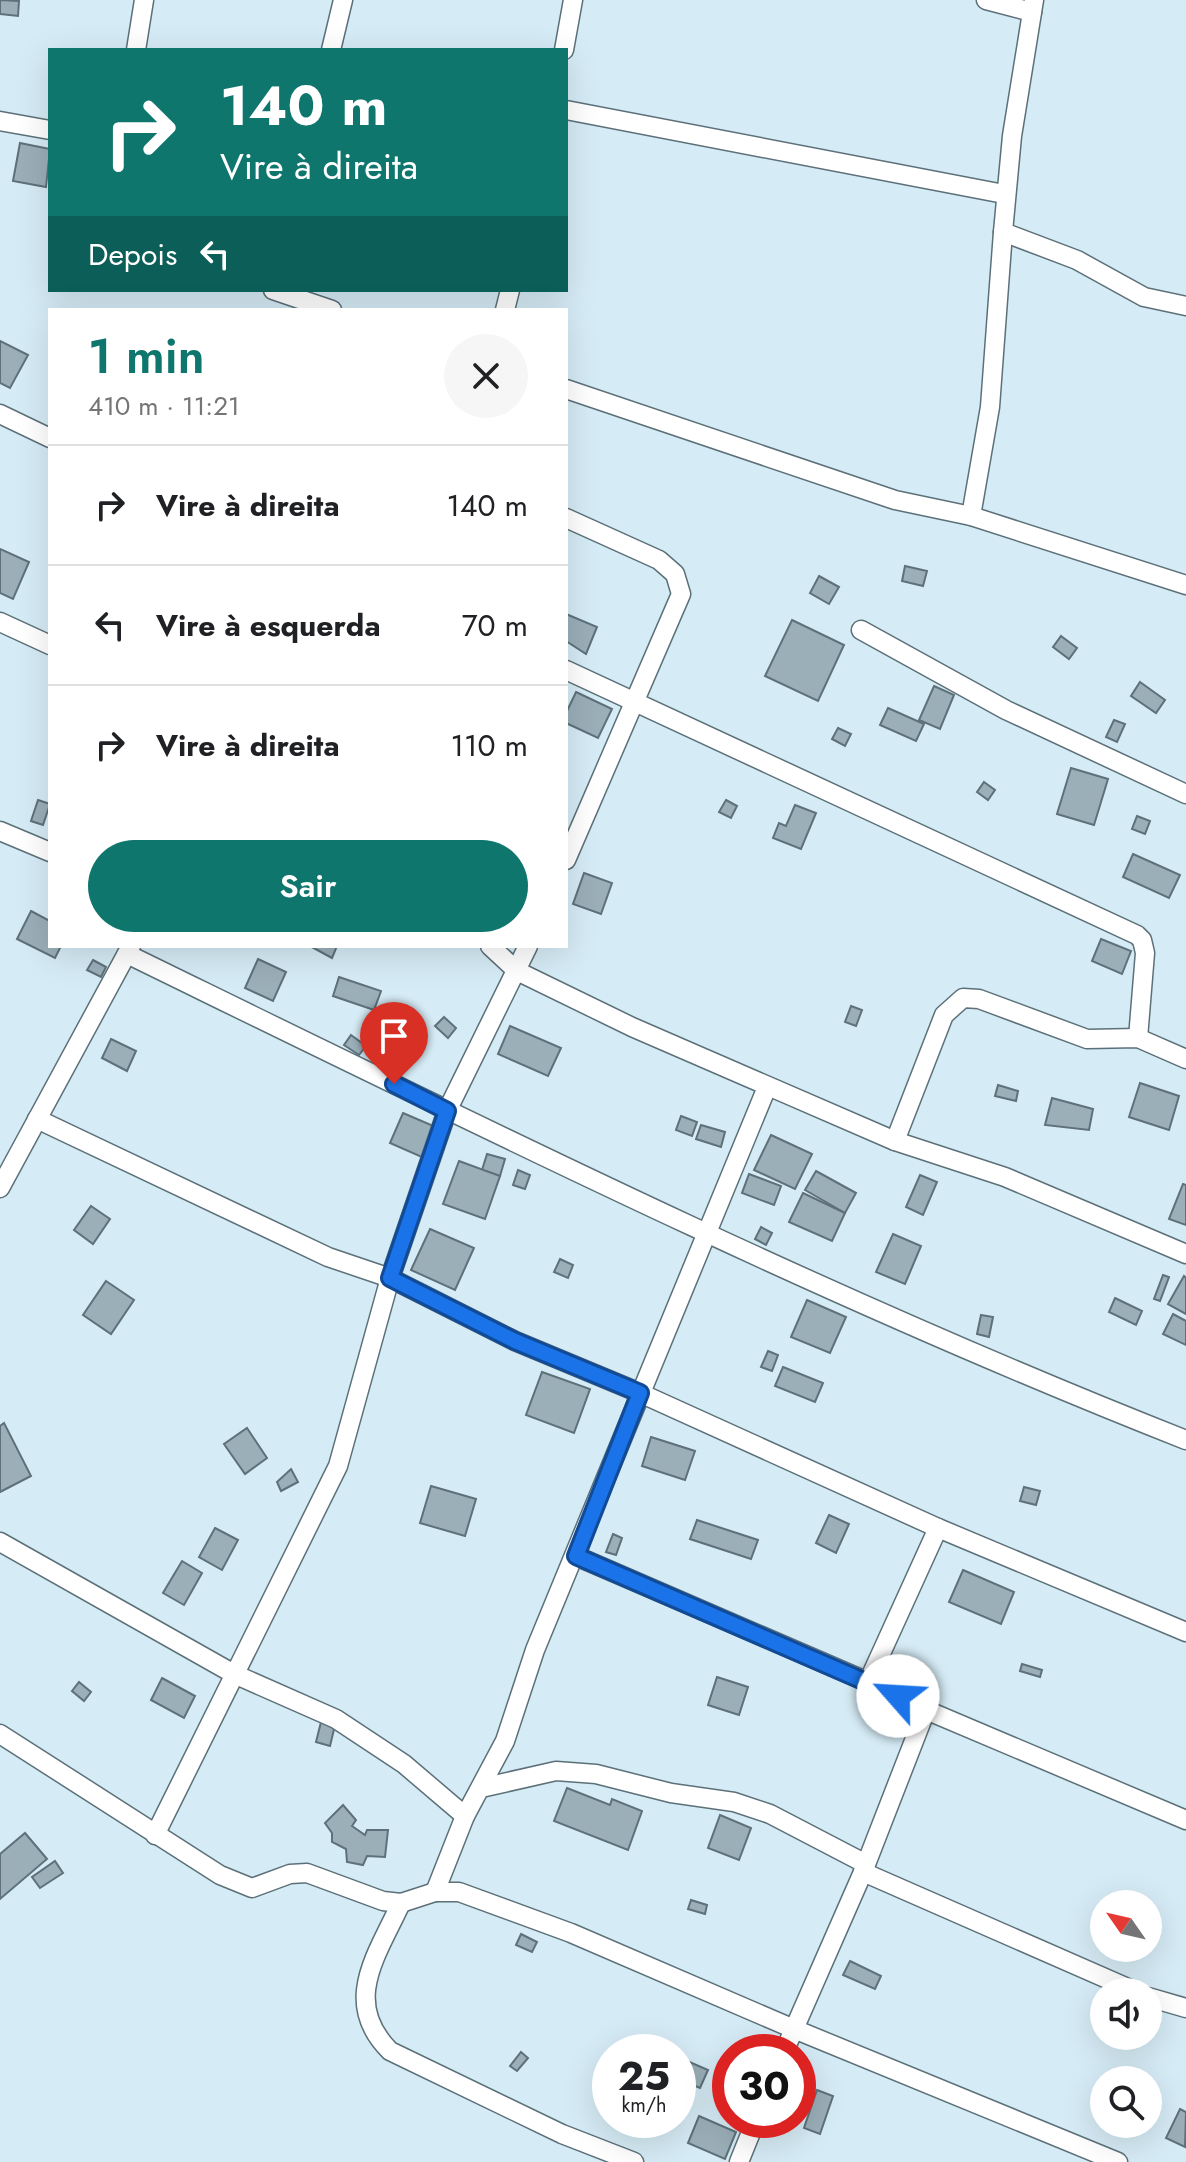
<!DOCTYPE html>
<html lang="pt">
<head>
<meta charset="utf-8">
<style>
	:root { --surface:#fff; --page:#f6f6f6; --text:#202124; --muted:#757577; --line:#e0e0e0; --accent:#0f766e }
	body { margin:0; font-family:Jost,sans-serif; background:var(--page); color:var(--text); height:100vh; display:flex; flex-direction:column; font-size:30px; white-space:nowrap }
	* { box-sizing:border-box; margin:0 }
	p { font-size:26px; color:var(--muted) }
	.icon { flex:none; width:44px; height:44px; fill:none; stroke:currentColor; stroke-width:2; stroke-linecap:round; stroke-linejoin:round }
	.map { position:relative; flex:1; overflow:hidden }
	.details { position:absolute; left:48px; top:308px; width:520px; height:640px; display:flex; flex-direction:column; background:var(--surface); border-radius:0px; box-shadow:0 8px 32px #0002 }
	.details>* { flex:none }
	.banner { position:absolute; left:48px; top:48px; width:520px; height:244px; border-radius:0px; box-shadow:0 8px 32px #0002; background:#0f766e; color:#fff; overflow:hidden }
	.needle { width:52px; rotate:304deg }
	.fabs { position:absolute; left:1090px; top:1890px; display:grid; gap:16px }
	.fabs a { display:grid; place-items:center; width:72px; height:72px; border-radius:50%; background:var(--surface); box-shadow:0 8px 32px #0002; font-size:40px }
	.speed { position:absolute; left:592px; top:2034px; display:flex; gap:16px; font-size:40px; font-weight:700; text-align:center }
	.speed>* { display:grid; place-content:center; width:104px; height:104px; border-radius:50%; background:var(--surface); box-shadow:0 8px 32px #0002; line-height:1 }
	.speed small { font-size:20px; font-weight:400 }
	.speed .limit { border:12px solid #d22; background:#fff; color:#111 }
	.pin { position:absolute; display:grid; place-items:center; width:68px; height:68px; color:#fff; margin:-82px -34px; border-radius:50% 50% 50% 0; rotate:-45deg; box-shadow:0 0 8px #0007 }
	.pin .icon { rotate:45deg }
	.me { position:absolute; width:88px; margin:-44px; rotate:296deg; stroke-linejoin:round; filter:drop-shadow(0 0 6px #0008) }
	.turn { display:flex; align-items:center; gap:28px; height:168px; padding:0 40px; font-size:36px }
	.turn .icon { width:104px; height:104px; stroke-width:2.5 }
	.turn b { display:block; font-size:56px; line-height:68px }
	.then { display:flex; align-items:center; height:76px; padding:0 40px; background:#0003; gap:16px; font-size:30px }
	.round { display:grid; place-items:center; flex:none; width:84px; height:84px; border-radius:42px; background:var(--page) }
	.overview { display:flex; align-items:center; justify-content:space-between; height:136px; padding:0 40px }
	h1 { font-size:48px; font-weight:600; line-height:60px; color:var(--accent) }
	.primary-button { display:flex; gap:16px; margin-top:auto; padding:16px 40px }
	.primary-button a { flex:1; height:92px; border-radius:48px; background:var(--accent); color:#fff; font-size:32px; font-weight:600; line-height:92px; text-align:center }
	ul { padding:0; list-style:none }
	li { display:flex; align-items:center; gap:24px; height:120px; padding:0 40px; border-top:2px solid var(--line) }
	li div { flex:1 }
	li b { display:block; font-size:30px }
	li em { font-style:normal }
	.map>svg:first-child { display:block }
</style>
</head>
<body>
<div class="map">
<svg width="1186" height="2162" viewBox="0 0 1186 2162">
	<rect width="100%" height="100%" fill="#d5ebf5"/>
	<g fill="#9bafb9" stroke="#5e717a" stroke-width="2">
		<polygon points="0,0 19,1 18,16 0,14"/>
		<polygon points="20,143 50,149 46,187 13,181"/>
		<polygon points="0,341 28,355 10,388 0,383"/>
		<polygon points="0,549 29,562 13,599 0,593"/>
		<polygon points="905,566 927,571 923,586 902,581"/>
		<polygon points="819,576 839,587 829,604 810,593"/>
		<polygon points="566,614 597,627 586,654 566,641"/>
		<polygon points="792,620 844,645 818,701 765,676"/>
		<polygon points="1061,636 1077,648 1069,659 1053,647"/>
		<polygon points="1140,682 1165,700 1156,713 1131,696"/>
		<polygon points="934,686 954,695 940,729 919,720"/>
		<polygon points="576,692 612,709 598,738 566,723 566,713"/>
		<polygon points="888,708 924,724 916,741 880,725"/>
		<polygon points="1114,720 1125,724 1117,742 1106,737"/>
		<polygon points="838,728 851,734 845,746 832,739"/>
		<polygon points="1071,768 1108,779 1094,825 1057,814"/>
		<polygon points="984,782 995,790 988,800 977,792"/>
		<polygon points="38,800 50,804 43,825 31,821"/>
		<polygon points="726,800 737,806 731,818 719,812"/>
		<polygon points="795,805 816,813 801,849 773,838 779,823 786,826"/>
		<polygon points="1137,816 1150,821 1145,834 1132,829"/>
		<polygon points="1133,854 1180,875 1169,898 1123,877"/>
		<polygon points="584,873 612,883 601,914 573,904"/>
		<polygon points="31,911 50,921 50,946 61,946 55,958 17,939"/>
		<polygon points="1101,939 1131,951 1122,974 1092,961"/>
		<polygon points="310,946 337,946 332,958"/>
		<polygon points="258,959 286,972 273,1001 245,988"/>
		<polygon points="93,960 106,967 101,977 87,970"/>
		<polygon points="339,977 381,991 374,1010 333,996"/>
		<polygon points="851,1006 862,1010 856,1026 845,1022"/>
		<polygon points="383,1015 393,1020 380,1047 369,1041"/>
		<polygon points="444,1017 456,1028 448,1038 435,1026"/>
		<polygon points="510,1026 561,1048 548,1076 498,1054"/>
		<polygon points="351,1035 366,1046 359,1055 344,1045"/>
		<polygon points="111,1039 136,1051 127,1071 102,1058"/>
		<polygon points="1140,1083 1179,1096 1169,1130 1129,1117"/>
		<polygon points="998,1085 1018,1091 1016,1101 995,1096"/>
		<polygon points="1052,1098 1093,1109 1089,1130 1045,1125"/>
		<polygon points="403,1113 438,1128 424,1158 390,1143"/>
		<polygon points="681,1116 697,1122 692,1136 676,1130"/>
		<polygon points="701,1125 725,1132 721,1147 696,1139"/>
		<polygon points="771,1135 812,1154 795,1189 754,1170"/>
		<polygon points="487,1154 505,1159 500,1176 482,1170"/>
		<polygon points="459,1161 500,1176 485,1219 443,1204"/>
		<polygon points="518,1170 530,1175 525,1189 513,1185"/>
		<polygon points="816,1171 856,1193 845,1213 805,1190"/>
		<polygon points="749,1174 781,1186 774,1205 742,1193"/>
		<polygon points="920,1175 937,1182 923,1215 906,1207"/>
		<polygon points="1183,1184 1186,1185 1186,1225 1169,1219"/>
		<polygon points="803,1193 845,1213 832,1241 789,1222"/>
		<polygon points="91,1206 110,1219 93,1244 74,1230"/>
		<polygon points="761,1227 772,1233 766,1245 755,1239"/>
		<polygon points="430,1229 474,1248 455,1290 411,1270"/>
		<polygon points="893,1234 921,1246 905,1284 876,1272"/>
		<polygon points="560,1259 573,1265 568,1278 554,1272"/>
		<polygon points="1163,1275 1169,1277 1160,1301 1154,1299"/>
		<polygon points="1184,1276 1186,1278 1186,1314 1168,1304"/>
		<polygon points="106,1281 134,1300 111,1334 83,1315"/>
		<polygon points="1115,1298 1142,1311 1136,1325 1109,1312"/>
		<polygon points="807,1300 846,1317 830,1353 791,1337"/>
		<polygon points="1173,1314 1186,1321 1186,1345 1163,1334"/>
		<polygon points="981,1315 993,1317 989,1337 977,1334"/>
		<polygon points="768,1351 778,1355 772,1371 761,1367"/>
		<polygon points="783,1367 823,1383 815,1402 775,1386"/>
		<polygon points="542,1372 590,1389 574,1433 526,1415"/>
		<polygon points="4,1423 31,1476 0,1492 0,1426"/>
		<polygon points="247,1428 267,1458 245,1474 224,1444"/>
		<polygon points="651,1437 695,1451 685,1480 642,1466"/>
		<polygon points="291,1469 298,1482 281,1491 277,1482"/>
		<polygon points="431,1486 476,1499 465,1536 420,1523"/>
		<polygon points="1024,1487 1040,1491 1036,1505 1020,1501"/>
		<polygon points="829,1515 849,1524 836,1553 816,1543"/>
		<polygon points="697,1520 758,1540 751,1559 690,1539"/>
		<polygon points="215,1528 238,1540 222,1570 199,1557"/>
		<polygon points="613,1534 622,1538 616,1555 606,1552"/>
		<polygon points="182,1561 202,1573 184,1605 163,1593"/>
		<polygon points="963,1570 1014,1592 1001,1624 949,1602"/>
		<polygon points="1022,1664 1042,1670 1040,1677 1020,1671"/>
		<polygon points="717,1677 748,1687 739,1715 708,1705"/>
		<polygon points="162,1678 195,1696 184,1718 151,1700"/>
		<polygon points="79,1682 91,1692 84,1701 72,1691"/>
		<polygon points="321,1722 335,1725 330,1746 316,1742"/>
		<polygon points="567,1788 610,1805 612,1799 642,1811 628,1850 554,1821"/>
		<polygon points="343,1805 356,1820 352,1826 365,1835 367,1830 388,1830 385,1857 367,1856 363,1865 347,1862 346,1849 332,1842 332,1833 325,1823"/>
		<polygon points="720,1815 751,1828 739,1860 708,1848"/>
		<polygon points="25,1833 47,1859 0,1899 0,1854"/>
		<polygon points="55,1861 63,1873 40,1888 32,1877"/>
		<polygon points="691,1900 707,1905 705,1914 688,1909"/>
		<polygon points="521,1934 537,1942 532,1952 516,1945"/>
		<polygon points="850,1961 881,1976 875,1989 843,1975"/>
		<polygon points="521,2052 528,2058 517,2071 510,2066"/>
		<polygon points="678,2057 708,2070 700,2088 678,2079"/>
		<polygon points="817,2090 833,2096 820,2134 804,2128"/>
		<polygon points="1180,2109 1186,2112 1185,2147 1166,2138"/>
		<polygon points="699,2116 736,2132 725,2159 688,2143"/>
	</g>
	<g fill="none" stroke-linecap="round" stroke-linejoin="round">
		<g stroke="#5c7079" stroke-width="21">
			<g id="minor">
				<polyline points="986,0 1032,12"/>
				<polyline points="1034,0 1012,136 1003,232 1077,260 1144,297 1186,306"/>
				<polyline points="136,50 144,0"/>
				<polyline points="331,50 343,0"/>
				<polyline points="564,50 573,0"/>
				<polyline points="566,110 1004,194"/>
				<polyline points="0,121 50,130"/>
				<polyline points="273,290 332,310"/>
				<polyline points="505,310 510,290"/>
				<polyline points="566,389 895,500 971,516 1186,585"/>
				<polyline points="0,414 50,438"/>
				<polyline points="971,516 990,407 1003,232"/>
				<polyline points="566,518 659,560 675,574 681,594 566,860"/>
				<polyline points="0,622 50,645"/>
				<polyline points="861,630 1006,710 1186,794"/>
				<polyline points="566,670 1137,935 1142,940 1145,953 1138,1038"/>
				<polyline points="0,831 50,852"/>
				<polyline points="490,946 517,971 632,1027 895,1141 1005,1177 1186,1254"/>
				<path d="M127,954C475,1124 825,1298 1186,1440"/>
				<polyline points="37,1119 328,1257 390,1278 515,1341 640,1393 938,1528 1186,1632"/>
				<polyline points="895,1141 944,1015 963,998 979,999 1087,1039 1138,1038 1186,1059"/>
				<polyline points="0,1188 131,946"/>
				<polyline points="938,1528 868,1682 926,1710 1186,1820"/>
				<polyline points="0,1542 234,1674 336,1719 404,1764 465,1816"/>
				<polyline points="576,1556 868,1682"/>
				<polyline points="0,1734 220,1875 252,1888 290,1874 307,1873 383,1901 401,1903 435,1892 459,1892 571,1933 794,2029 1118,2162"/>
				<polyline points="481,1788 556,1771 596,1774 671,1793 734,1802 770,1814 866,1864"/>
				<polyline points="155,1835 338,1466 390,1278 447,1111 528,946"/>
				<polyline points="863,1872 1137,1992"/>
				<polyline points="435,1892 465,1816 505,1741 535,1650 767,1087"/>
				<path d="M401,1903C377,1955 341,2002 390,2051L562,2134L634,2162"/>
				<polyline points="1148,1997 1186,2008"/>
				<polyline points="784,2052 863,1872 926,1710"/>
				<polyline points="739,2162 756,2120"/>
			</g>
		</g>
		<use href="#minor" stroke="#fff" stroke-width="18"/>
	</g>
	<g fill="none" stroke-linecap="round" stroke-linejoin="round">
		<g stroke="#114b97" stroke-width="20">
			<polyline id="route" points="394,1084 447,1111 390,1278 515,1341 640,1393 576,1556 898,1696"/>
		</g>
		<use href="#route" stroke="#1a73e8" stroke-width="14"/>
	</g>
</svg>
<div class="fabs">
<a><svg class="needle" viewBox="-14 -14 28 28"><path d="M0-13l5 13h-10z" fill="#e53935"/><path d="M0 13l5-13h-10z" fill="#757577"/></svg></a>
<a><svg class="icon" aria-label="sound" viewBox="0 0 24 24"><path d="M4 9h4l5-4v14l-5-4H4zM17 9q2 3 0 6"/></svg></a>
<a><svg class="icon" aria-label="search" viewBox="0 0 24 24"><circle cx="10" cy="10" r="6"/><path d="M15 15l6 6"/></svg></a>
</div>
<div class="speed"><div>25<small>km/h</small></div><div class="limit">30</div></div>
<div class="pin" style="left:394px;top:1084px;background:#d93025"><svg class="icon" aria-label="arrive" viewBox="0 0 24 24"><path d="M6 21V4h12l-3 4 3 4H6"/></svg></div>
<svg class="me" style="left:898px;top:1696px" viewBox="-20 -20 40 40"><circle r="19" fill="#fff"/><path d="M0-13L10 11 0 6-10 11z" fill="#1a73e8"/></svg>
<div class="banner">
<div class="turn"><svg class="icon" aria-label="right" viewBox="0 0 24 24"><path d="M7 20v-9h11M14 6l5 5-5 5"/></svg><div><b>140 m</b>Vire à direita</div></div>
<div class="then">Depois<svg class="icon" aria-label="left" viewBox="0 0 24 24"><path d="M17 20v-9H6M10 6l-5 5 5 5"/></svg></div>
</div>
<section class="details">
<div class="overview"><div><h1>1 min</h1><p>410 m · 11:21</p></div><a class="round"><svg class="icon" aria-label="close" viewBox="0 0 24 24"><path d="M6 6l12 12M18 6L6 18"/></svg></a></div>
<ul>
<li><svg class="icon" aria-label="right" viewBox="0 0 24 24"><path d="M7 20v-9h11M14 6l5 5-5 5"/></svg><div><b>Vire à direita</b></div><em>140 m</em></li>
<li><svg class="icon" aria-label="left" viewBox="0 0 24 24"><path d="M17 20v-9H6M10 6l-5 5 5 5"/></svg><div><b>Vire à esquerda</b></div><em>70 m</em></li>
<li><svg class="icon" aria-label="right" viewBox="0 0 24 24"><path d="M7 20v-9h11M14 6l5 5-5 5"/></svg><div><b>Vire à direita</b></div><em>110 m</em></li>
</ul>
<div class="primary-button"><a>Sair</a></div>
</section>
</div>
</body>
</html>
